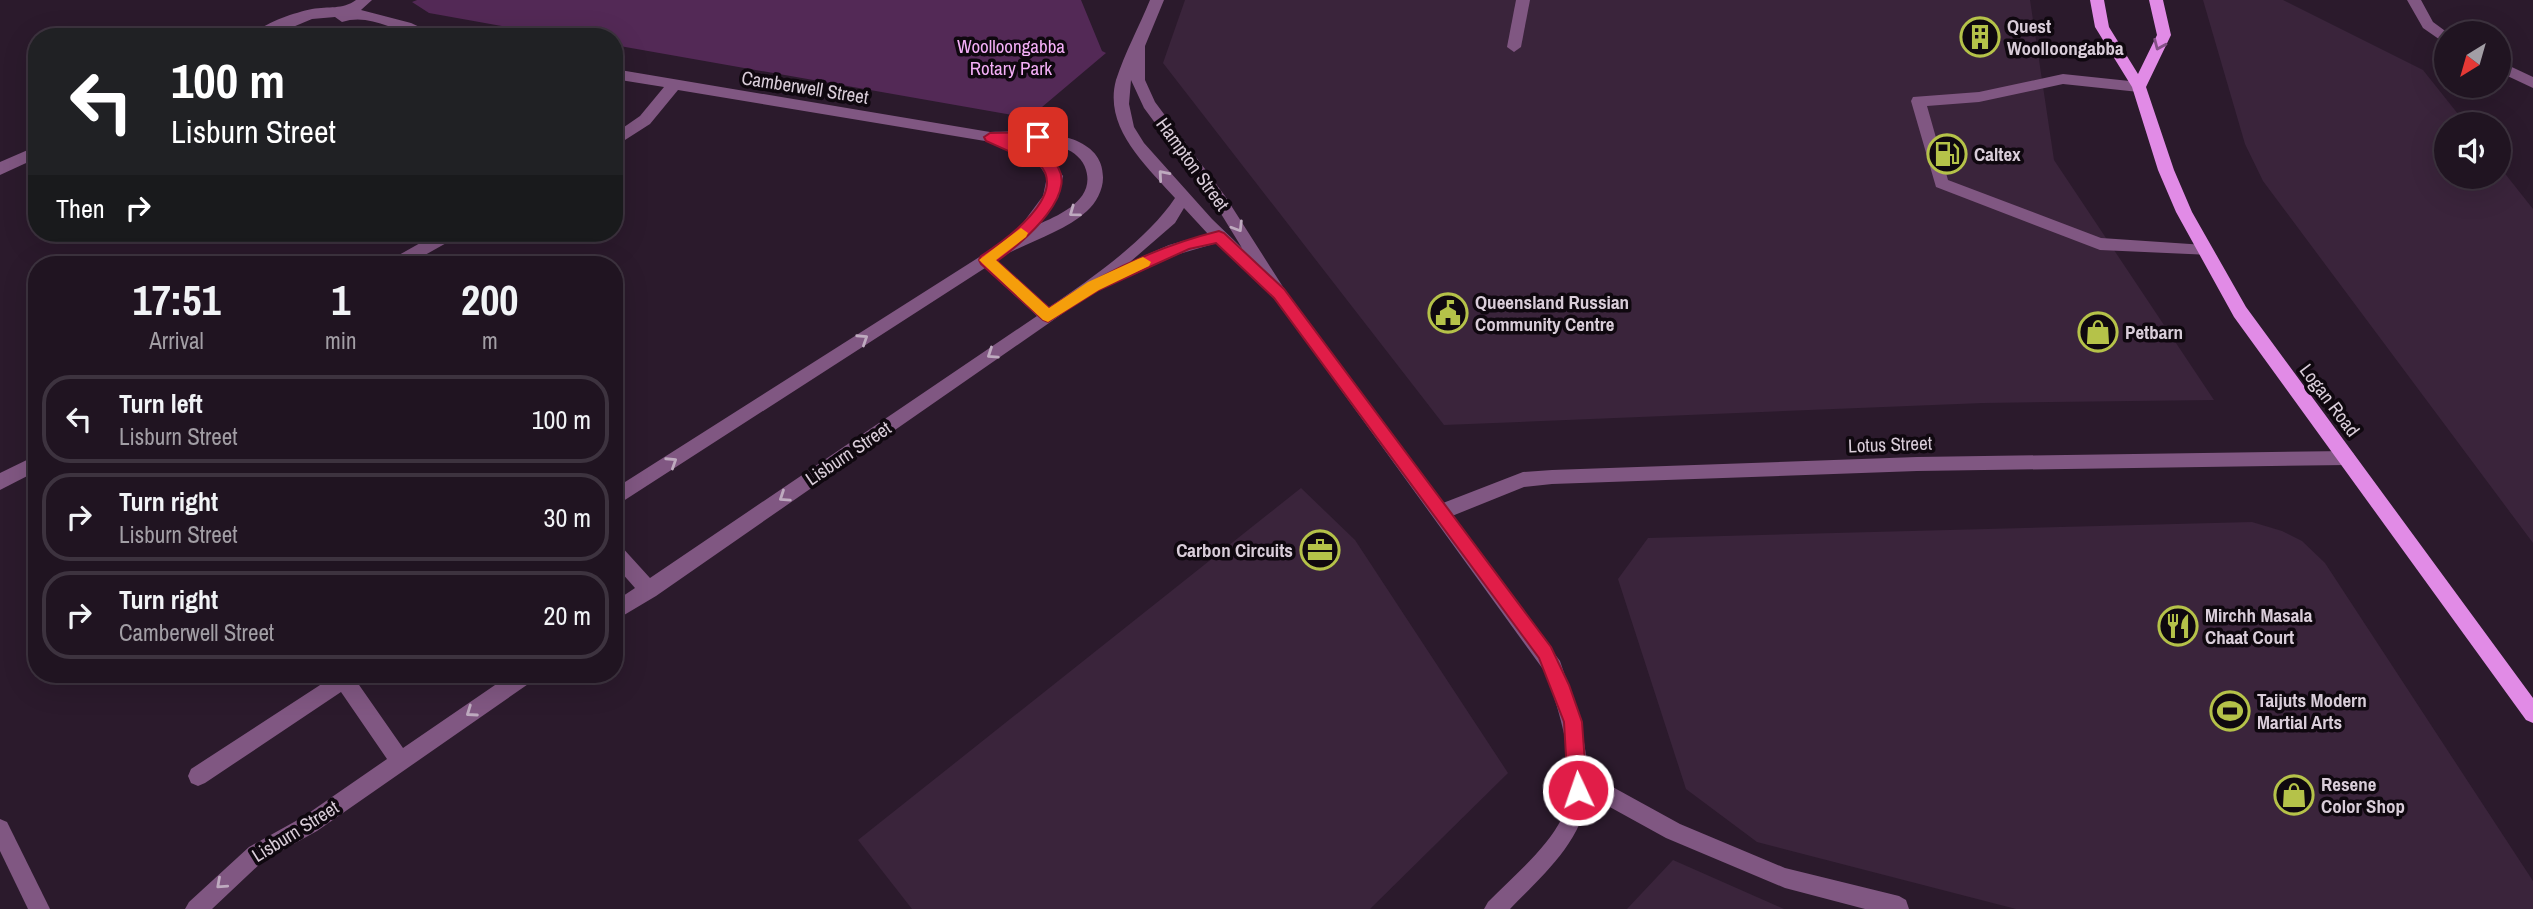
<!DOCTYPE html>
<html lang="en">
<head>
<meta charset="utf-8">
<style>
	:root { --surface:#201421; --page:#2d212e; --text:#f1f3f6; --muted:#a29ea5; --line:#3d333f }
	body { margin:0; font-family:"Archivo Narrow",sans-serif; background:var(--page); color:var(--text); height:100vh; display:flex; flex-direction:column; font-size:26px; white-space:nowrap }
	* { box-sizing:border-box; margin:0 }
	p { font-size:23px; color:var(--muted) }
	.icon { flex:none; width:38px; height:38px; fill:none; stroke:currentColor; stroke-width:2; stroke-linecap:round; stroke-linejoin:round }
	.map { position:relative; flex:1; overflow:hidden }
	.drawer { position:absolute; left:28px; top:256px; width:595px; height:427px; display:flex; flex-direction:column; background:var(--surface); border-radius:28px; box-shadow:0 7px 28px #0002,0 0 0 2px var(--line) }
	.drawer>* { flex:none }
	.guide { position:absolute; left:28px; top:28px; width:595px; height:214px; border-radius:28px; box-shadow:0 7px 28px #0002,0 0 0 2px var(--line); background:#202124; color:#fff; overflow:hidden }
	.needle { width:46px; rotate:217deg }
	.buttons { position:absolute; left:2434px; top:21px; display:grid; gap:14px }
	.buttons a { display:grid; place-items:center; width:77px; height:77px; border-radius:50%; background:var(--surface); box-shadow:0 7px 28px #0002,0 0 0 2px var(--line); font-size:35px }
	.pin { position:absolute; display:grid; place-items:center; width:60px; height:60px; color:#fff; margin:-30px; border-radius:14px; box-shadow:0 4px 10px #0006 }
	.me { position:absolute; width:77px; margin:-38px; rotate:357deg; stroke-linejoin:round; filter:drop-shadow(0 0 5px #0008) }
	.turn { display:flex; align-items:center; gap:24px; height:147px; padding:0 28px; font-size:32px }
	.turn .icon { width:91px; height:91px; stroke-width:2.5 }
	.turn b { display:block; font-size:49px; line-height:60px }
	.then { display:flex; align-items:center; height:66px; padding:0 28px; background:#0003; gap:14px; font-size:26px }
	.eta { display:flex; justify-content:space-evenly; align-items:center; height:119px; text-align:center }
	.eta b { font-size:42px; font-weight:800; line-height:49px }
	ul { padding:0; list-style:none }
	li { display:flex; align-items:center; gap:21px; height:88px; margin:0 14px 10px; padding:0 14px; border:4px solid var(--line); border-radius:28px }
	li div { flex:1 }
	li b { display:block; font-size:26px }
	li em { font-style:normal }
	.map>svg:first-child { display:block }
</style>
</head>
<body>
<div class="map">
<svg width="2533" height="909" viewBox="0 0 2533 909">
	<rect width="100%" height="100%" fill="#2b1a2c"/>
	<g fill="#3a243b">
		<polygon points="1185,0 2030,0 2054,160 2214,400 1983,403 1444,425 1163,63"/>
		<polygon points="2203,0 2283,0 2423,70 2466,124 2446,124 2446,177 2499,177 2499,166 2533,209 2533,543 2263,181 2245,144"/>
		<polygon points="1301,488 1355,540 1508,773 1370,909 912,909 858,840"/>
		<polygon points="2252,522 2282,531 2302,541 2325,563 2533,881 2533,909 2016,909 1757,842 1686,789 1618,579 1648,538"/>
		<polygon points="1673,860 1784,909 1627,909"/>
	</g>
	<polygon fill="#532956" points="417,0 1081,0 1102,51 1106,53 1029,118 614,45 614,37 564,37 429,13 412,2"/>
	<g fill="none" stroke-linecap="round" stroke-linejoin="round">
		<g fill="#805782" fill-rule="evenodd">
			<path d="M356,0H372L361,10L411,23L441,37C434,37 425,38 418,36C393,30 368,13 342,22L335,17L312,19L269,37H250C263,23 293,13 312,9C329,6 342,10 356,0Z"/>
			<path d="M1150,0H1164L1145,46V80L1155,102L1225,196L1285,290L1443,503L1523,472L1552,470L1917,457L2347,451L2353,453L2356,458L2353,463L2347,465L1917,471L1552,484L1524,487L1452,516L1560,661L1581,723L1589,774L1680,824L1785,868L1899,896L1906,900L1909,909H1865L1785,888L1666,838L1588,795C1581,843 1542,876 1510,909H1484L1488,902C1513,876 1546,850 1562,818C1581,780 1560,710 1545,672L1263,282L1255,280L1217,243L1179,254L1119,281L1108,282L656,596L614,621V602L635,588L614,564V543L620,545L650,578L1037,316L985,268L614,507V489L1014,235L1043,196L1047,177L1039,165L991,142L678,90L650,124L614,147V134L640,116L664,87L614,79V69L990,132C1023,131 1104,127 1103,178C1103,190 1096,203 1087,211C1063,233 1025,242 997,260L1049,307C1090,280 1148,239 1175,198C1147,166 1103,128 1116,80C1125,52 1139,27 1150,0ZM1131,80L1144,108L1215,204L1242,248L1212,219L1144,143L1134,127L1129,104ZM1016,142C1031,142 1049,142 1064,148C1074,152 1083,159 1086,170C1095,200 1060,215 1037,225L1058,198L1063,176L1049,157ZM1184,208L1208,234L1169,245L1130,262L1175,223Z"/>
			<polygon points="1516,0 1530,0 1521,47 1514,52 1507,47"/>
			<polygon points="2407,0 2421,0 2433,22 2448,33 2446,44 2423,28"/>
			<polygon points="334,27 372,32 379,37 299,37 306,32"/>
			<polygon points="2499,61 2533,77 2533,88 2499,72"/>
			<polygon points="2063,74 2139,82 2146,87 2139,92 2063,84 1979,102 1927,106 1948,180 2101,238 2205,245 2213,251 2211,255 2100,250 1936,187 1911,101 1913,97 1979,92"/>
			<polygon points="37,146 37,158 0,175 0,162"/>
			<polygon points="438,233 459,233 457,237 409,264 388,264 390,260"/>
			<polygon points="37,455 37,471 0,490 0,473"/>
			<polygon points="337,674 363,674 357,682 403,748 511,674 537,674 534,680 317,831 263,861 212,909 185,909 189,902 249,847 303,817 387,759 341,692 205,783 198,786 191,783 188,776 191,769"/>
			<polygon points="0,819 7,822 50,909 28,909 0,851"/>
		</g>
		<polygon fill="#e18be6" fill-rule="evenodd" points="2090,0 2104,0 2109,27 2138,74 2157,35 2149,0 2163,0 2171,35 2146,87 2174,170 2192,212 2246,307 2533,698 2533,723 2526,720 2234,317 2176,212 2158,170 2132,87 2095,27"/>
	</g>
	<defs><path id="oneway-chevron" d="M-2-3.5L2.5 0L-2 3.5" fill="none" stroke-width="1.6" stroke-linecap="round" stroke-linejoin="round" transform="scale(1.75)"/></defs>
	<use stroke="#825085" href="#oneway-chevron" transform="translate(2159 45) rotate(113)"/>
	<g stroke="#beaabf">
		<use href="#oneway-chevron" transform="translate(1163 175) rotate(-131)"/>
		<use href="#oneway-chevron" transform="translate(1074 212) rotate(144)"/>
		<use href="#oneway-chevron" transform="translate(1238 227) rotate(58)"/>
		<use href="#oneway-chevron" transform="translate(863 339) rotate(-33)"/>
		<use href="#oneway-chevron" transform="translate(992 354) rotate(146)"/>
		<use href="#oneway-chevron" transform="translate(672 462) rotate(-33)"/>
		<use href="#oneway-chevron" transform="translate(784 497) rotate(146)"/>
		<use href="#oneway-chevron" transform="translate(471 712) rotate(145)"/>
		<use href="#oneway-chevron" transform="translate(221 884) rotate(138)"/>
	</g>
	<path fill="#e11d48" stroke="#92132f" stroke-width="2" d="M1038,132L1045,137L1043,140L1014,142C1025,147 1040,151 1049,158C1090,187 1020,245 997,261L1049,308C1102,273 1158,246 1219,231L1224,233L1284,289L1551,647L1569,685L1582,722L1587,790L1584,796L1578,799L1571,796L1568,790L1564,722L1539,658L1274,298L1216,243L1189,249L1099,290L1048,322L1043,320L981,264L979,260L981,256C1004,241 1068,196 1040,165L986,141L984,137L990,133Z"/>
	<polygon fill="#f59e0b" points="1021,228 1028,233 1026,237 996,260 1049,308 1088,282 1138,259 1143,257 1151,262 1149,266 1099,290 1048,322 1043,320 979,260"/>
	<defs>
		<g id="building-ring" transform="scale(2.0125)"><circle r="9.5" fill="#0f080f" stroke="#b5c249" stroke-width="1.5"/><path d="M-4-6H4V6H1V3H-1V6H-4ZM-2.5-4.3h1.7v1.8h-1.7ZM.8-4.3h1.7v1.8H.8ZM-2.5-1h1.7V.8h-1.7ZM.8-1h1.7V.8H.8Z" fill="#b5c249"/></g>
		<g id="fuel-ring" transform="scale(2.0125)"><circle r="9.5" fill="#0f080f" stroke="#b5c249" stroke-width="1.5"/><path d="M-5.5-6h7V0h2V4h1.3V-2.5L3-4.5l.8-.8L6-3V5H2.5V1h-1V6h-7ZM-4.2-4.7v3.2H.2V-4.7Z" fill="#b5c249"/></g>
		<g id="civic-ring" transform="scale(2.0125)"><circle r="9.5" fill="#0f080f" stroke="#b5c249" stroke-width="1.5"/><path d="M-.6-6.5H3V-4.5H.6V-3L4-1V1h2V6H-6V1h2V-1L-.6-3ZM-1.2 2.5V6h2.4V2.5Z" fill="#b5c249"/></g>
		<g id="shop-ring" transform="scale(2.0125)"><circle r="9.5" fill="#0f080f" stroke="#b5c249" stroke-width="1.5"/><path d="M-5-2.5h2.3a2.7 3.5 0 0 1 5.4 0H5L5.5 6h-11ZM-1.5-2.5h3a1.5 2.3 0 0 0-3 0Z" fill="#b5c249"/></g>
		<g id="office-ring" transform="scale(2.0125)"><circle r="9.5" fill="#0f080f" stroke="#b5c249" stroke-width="1.5"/><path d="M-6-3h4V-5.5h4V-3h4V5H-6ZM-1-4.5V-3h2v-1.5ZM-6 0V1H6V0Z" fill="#b5c249"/></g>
		<g id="restaurant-ring" transform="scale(2.0125)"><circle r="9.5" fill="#0f080f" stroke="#b5c249" stroke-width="1.5"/><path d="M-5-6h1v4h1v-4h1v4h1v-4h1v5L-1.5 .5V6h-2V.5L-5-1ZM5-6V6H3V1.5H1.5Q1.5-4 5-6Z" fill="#b5c249"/></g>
		<g id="stadium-ring" transform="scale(2.0125)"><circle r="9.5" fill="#0f080f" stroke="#b5c249" stroke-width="1.5"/><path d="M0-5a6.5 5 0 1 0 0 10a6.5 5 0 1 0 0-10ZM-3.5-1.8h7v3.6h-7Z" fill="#b5c249"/></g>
	</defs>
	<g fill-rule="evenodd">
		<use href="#building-ring" x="1980" y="37"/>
		<use href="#fuel-ring" x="1947" y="154"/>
		<use href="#civic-ring" x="1448" y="313"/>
		<use href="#shop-ring" x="2098" y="332"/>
		<use href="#office-ring" x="1320" y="550"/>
		<use href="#restaurant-ring" x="2178" y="626"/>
		<use href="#stadium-ring" x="2230" y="711"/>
		<use href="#shop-ring" x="2294" y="795"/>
	</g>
	<g text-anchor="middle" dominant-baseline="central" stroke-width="7" stroke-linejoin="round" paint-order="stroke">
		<g font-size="19" font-weight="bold" fill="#d9cdd9" stroke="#0f080f" text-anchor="start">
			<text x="2007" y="26">Quest<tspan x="2007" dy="22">Woolloongabba</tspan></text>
			<text x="1974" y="154">Caltex</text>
			<text x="1475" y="302">Queensland Russian<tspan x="1475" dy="22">Community Centre</tspan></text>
			<text x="2125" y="332">Petbarn</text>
			<text x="1293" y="550" text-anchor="end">Carbon Circuits</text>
			<text x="2205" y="615">Mirchh Masala<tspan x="2205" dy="22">Chaat Court</tspan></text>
			<text x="2257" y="700">Taijuts Modern<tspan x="2257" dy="22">Martial Arts</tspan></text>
			<text x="2321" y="784">Resene<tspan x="2321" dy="22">Color Shop</tspan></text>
		</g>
		<g font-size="19" fill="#f4aff7" stroke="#0f080f">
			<text x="1011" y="46">Woolloongabba<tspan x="1011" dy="22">Rotary Park</tspan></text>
		</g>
		<g font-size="19" fill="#d9cdd9" stroke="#0f080f">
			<text transform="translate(805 87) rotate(9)">Camberwell Street</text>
			<text transform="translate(1193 164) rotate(54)">Hampton Street</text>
			<text transform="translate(2330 400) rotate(53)">Logan Road</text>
			<text transform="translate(1890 444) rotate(-2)">Lotus Street</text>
			<text transform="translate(848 453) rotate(-34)">Lisburn Street</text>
			<text transform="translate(295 831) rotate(-32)">Lisburn Street</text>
		</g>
	</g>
</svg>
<div class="buttons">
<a><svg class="needle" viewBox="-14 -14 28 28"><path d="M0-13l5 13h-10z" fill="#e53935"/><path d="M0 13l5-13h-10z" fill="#a29ea5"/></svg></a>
<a><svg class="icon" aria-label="sound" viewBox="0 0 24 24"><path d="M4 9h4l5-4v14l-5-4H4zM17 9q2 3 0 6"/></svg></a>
</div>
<div class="pin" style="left:1038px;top:137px;background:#d93025"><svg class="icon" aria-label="arrive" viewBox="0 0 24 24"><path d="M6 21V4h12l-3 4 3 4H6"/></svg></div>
<svg class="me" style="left:1578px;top:790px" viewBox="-20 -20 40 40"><circle r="17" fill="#e11d48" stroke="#fff" stroke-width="3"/><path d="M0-11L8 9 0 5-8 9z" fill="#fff"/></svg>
<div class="guide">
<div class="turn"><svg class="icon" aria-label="left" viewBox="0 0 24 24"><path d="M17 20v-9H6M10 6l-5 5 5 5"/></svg><div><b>100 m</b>Lisburn Street</div></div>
<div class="then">Then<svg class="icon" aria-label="right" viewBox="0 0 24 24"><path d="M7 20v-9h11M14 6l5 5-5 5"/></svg></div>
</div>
<section class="drawer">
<div class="eta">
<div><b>17:51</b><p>Arrival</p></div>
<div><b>1</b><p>min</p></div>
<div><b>200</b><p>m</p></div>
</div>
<ul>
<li><svg class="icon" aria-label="left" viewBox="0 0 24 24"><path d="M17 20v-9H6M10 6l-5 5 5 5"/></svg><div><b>Turn left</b><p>Lisburn Street</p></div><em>100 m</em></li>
<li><svg class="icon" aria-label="right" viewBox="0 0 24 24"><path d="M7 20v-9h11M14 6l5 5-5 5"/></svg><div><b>Turn right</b><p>Lisburn Street</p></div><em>30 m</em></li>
<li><svg class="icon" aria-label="right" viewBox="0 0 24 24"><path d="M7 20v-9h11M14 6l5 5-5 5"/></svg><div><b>Turn right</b><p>Camberwell Street</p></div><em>20 m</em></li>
</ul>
</section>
</div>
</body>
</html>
